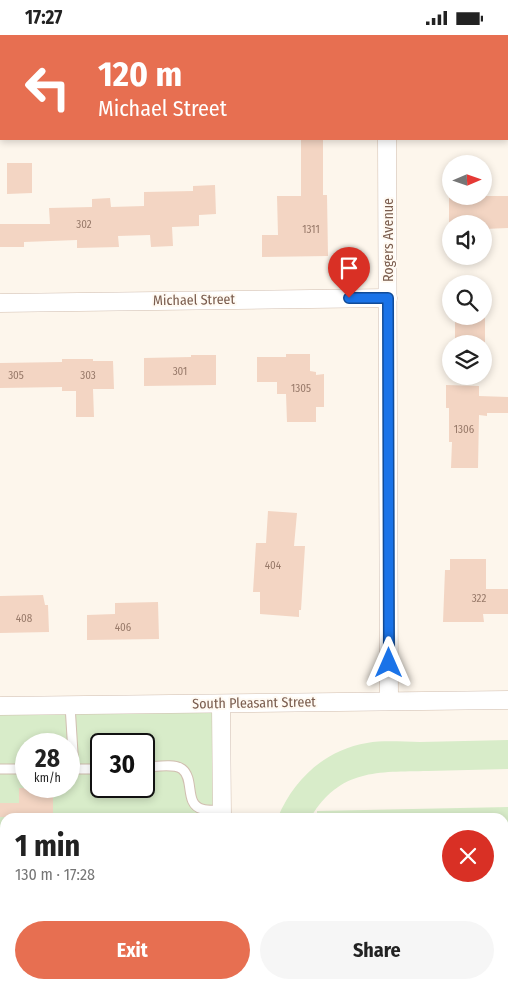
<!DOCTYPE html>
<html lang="en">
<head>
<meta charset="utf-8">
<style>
	:root { --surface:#fff; --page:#f6f6f6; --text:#222; --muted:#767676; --accent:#e76f51 }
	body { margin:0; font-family:"Fira Sans Condensed",sans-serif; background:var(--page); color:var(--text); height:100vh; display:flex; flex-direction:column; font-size:19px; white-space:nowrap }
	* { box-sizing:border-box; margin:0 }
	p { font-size:16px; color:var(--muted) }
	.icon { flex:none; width:28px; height:28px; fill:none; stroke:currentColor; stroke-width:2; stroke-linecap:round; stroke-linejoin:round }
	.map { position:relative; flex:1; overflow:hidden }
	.sheet { position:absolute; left:0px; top:778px; width:509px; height:176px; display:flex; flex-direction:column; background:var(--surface); border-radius:15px 15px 0 0; box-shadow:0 2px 8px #0003 }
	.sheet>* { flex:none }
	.hud { position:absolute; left:0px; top:0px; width:509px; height:105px; box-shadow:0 2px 8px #0003; background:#e76f51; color:#fff; overflow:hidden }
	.needle { width:32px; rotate:88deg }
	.fabs { position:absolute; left:442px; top:120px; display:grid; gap:10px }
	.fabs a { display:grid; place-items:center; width:50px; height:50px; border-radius:50%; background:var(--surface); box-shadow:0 2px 8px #0003; font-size:25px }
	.speed { position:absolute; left:15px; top:698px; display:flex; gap:10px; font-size:25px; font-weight:700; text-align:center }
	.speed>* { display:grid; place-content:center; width:65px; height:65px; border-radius:50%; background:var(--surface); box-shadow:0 2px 8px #0003; line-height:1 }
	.speed small { font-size:12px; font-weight:400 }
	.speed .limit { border:2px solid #111; border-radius:8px; background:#fff; color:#111 }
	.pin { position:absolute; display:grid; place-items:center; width:42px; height:42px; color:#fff; margin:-51px -21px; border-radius:50% 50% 50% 0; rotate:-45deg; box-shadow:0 0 5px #0007 }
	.pin .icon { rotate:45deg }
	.me { position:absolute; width:55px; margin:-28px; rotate:0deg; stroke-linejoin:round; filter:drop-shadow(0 0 4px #0008) }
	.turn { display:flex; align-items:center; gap:18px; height:105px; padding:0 15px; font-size:22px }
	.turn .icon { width:65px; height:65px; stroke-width:2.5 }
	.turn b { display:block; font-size:35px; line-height:42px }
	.round { display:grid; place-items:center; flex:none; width:52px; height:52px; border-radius:26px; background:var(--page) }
	.overview { display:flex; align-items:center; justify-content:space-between; height:85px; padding:0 15px }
	h1 { font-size:30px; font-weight:700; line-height:38px }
	.cta { display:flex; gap:10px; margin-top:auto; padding:10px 15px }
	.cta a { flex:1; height:58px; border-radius:30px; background:var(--accent); color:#fff; font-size:20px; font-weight:700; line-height:58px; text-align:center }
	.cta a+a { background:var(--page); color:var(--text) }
	.status { display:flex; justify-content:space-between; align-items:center; height:35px; padding:0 25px; background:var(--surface); direction:ltr }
	.status svg { height:14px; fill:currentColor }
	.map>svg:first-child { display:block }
</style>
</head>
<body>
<div class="status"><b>17:27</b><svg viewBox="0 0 49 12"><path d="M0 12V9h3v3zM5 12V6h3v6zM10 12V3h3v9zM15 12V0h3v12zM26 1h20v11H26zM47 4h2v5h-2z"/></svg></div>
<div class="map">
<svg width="508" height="953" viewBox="0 0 508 953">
	<rect width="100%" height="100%" fill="#fdf6ec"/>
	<g fill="#d8ecc9" fill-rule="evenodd">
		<path d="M221,669L222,782H5V949H224V953H0V671ZM26,709H69V751H26ZM101,709H144V751H101Z"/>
		<path d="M508,705V734C481,735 454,735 428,736C377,737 340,734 311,782H278C294,744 325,715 367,708C384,705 403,707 420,707C450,706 479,706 508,705Z"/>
		<polygon points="508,772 508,953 320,953 320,949 504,949 504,782 317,782 317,776"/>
		<polygon points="279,949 313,949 316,953 281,953"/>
	</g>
	<g fill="#f3d5c3">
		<polygon points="301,104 323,104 323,160 327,160 328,221 262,222 262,200 278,200 277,161 301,161"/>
		<polygon points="7,128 32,128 32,158 7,159"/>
		<polygon points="215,150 216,179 199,180 199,191 172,192 173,211 151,212 150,200 118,201 119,212 77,213 77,205 24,207 24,212 0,212 0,189 50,189 49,173 92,172 92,164 110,163 111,172 144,171 144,157 193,156 193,151"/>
		<polygon points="449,161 508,161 508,193 484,194 484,189 449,189"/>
		<rect x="455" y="281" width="30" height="28"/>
		<polygon points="286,319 310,319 310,336 316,337 316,340 324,339 324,372 316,372 316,387 287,387 286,359 277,359 277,347 257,347 257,322 286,322"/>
		<polygon points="191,320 216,320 216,350 144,351 144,323 191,322"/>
		<polygon points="62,324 93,324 93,326 113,326 114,354 93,354 94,382 76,382 76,356 62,356 62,352 0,353 0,328 62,327"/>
		<polygon points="446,350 479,351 479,361 508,362 508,378 487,378 487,381 479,380 478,433 451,433 452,407 449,407 449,373 446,373"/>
		<polygon points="268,476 297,478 294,511 305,511 301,575 299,575 299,582 260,579 260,557 253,557 256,508 266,508"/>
		<polygon points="450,524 486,524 486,554 508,554 508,579 483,579 484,587 443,587 445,535 450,535"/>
		<polygon points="43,560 45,570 48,570 49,597 0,598 0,561"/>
		<polygon points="158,567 159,604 87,605 87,580 115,579 115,568"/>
		<polygon points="19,753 53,753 53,782 0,782 0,768 19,768"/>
	</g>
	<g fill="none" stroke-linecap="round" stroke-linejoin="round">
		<g stroke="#d1beb0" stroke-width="11">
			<g id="lane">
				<path d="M144,732C154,732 174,728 182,734C195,744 184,769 202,774C208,776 216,775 222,775"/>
				<polyline points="0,734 26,734"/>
				<polyline points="69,734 74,734 70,670"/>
				<polyline points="74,734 101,734"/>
			</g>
		</g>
		<g stroke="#d1beb0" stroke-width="19">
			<g id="street">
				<polyline points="387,0 387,1"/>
				<polyline points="387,104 389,666"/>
				<polyline points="0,268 388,263"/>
				<polyline points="221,669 222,782"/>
				<polyline points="0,671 508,665"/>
				<polyline points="224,949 224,953"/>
			</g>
		</g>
		<use href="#lane" stroke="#fff" stroke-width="9"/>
		<use href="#street" stroke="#fff" stroke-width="18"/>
	</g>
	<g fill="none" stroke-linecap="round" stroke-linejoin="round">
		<g stroke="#114b97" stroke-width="12">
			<polyline id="route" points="349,263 388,263 389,628"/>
		</g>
		<use href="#route" stroke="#1a73e8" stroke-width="9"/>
	</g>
	<g text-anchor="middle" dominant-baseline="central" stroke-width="4" stroke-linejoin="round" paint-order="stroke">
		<g font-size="11" fill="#987a6a">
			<text x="84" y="189">302</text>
			<text x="311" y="194">1311</text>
			<text x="180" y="336">301</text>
			<text x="16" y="340">305</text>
			<text x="88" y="340">303</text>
			<text x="301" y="353">1305</text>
			<text x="464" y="394">1306</text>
			<text x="273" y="530">404</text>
			<text x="479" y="563">322</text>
			<text x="24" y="583">408</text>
			<text x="123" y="592">406</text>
		</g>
		<g font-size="14" fill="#7a5c4d" stroke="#fffaf3">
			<text transform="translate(388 205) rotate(-90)">Rogers Avenue</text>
			<text transform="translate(194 265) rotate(-1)">Michael Street</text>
			<text transform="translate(254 668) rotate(-1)">South Pleasant Street</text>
		</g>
	</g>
</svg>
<div class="fabs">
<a><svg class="needle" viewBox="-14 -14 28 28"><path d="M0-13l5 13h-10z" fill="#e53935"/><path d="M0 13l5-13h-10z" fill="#767676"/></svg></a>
<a><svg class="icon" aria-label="sound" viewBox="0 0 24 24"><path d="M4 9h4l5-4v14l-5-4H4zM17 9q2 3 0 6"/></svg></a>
<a><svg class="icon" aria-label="search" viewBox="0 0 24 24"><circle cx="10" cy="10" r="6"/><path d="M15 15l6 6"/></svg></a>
<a><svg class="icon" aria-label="layers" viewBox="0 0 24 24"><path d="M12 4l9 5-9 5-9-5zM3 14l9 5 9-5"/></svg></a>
</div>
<div class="speed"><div>28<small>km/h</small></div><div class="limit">30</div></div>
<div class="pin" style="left:349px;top:263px;background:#d93025"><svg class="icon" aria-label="arrive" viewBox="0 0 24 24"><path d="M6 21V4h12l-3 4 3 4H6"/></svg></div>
<svg class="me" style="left:389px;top:628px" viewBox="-20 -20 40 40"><path d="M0-17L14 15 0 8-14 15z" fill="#1a73e8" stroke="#fff" stroke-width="4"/></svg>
<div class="hud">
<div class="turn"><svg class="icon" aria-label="left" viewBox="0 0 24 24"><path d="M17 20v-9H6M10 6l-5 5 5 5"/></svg><div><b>120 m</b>Michael Street</div></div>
</div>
<section class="sheet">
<div class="overview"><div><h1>1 min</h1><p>130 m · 17:28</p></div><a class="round" style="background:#d93025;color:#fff"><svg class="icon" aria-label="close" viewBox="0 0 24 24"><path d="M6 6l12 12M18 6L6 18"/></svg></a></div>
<div class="cta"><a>Exit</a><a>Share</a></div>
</section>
</div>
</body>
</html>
